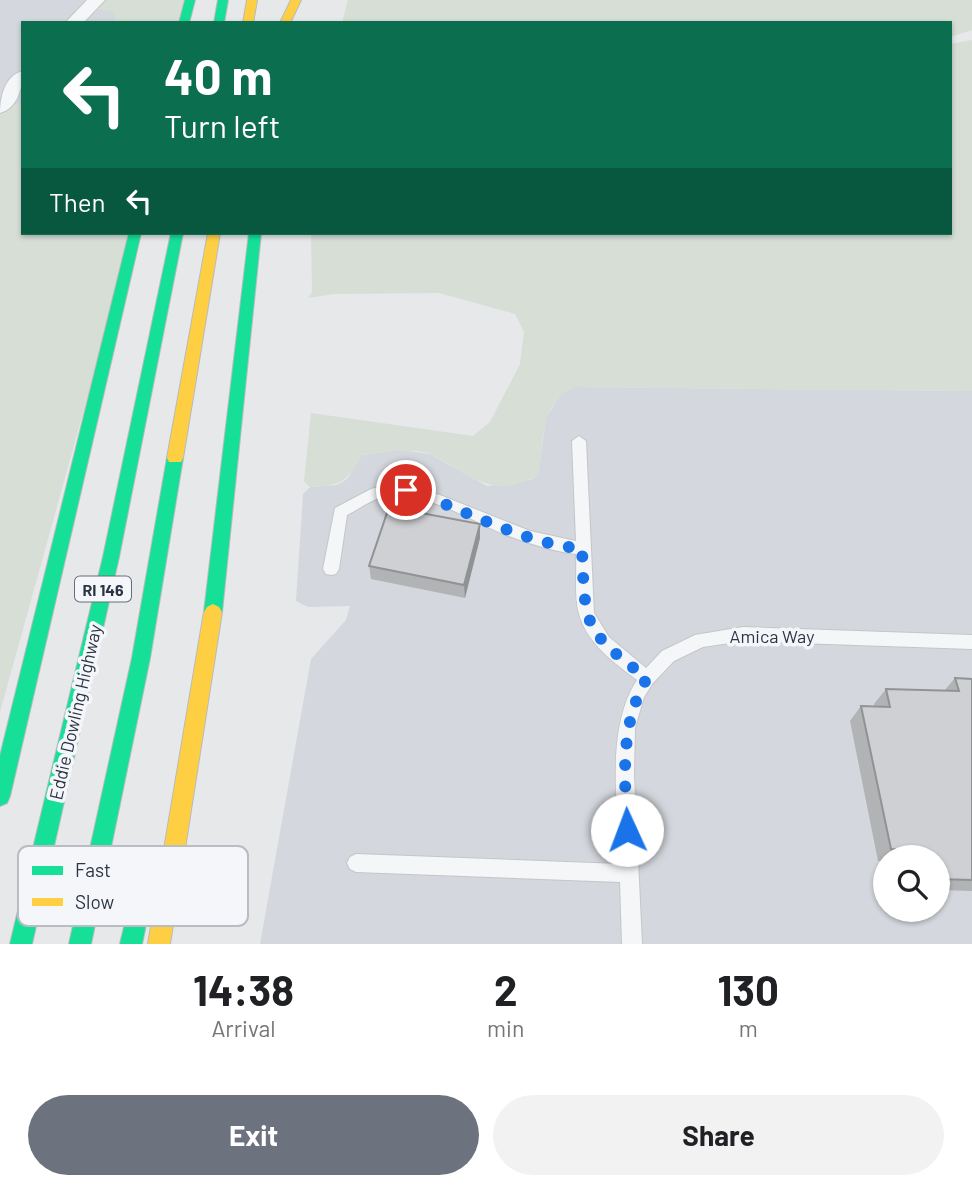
<!DOCTYPE html>
<html lang="en">
<head>
<meta charset="utf-8">
<style>
	:root { --surface:#fff; --page:#f2f2f2; --text:#202124; --muted:#757577; --accent:#6c737f }
	body { margin:0; font-family:Barlow,sans-serif; background:var(--page); color:var(--text); height:100vh; display:flex; flex-direction:column; font-size:26px; white-space:nowrap }
	* { box-sizing:border-box; margin:0 }
	p { font-size:23px; color:var(--muted) }
	.icon { flex:none; width:38px; height:38px; fill:none; stroke:currentColor; stroke-width:2; stroke-linecap:round; stroke-linejoin:round }
	.map { position:relative; height:944px; overflow:hidden }
	.panel { display:flex; flex-direction:column; background:var(--surface); flex:1 }
	.panel>* { flex:none }
	.guide { position:absolute; left:21px; top:21px; width:931px; height:214px; border-radius:0px; box-shadow:0 2px 5px #0004; background:#0b6e4f; color:#fff; overflow:hidden }
	.tools { position:absolute; left:873px; top:845px; display:grid; gap:14px }
	.tools a { display:grid; place-items:center; width:77px; height:77px; border-radius:50%; background:var(--surface); box-shadow:0 2px 5px #0004; font-size:35px }
	.pin { position:absolute; display:grid; place-items:center; width:60px; height:60px; color:#fff; margin:-30px; border:4px solid #fff; border-radius:50%; box-shadow:0 2px 7px #0007 }
	.me { position:absolute; width:77px; margin:-38px; rotate:358deg; stroke-linejoin:round; filter:drop-shadow(0 0 5px #0008) }
	.turn { display:flex; align-items:center; gap:24px; height:147px; padding:0 28px; font-size:32px }
	.turn .icon { width:91px; height:91px; stroke-width:2.5 }
	.turn b { display:block; font-size:49px; line-height:60px }
	.then { display:flex; align-items:center; height:66px; padding:0 28px; background:#0003; gap:14px; font-size:26px }
	.eta { display:flex; justify-content:space-evenly; align-items:center; height:119px; text-align:center }
	.eta b { font-size:42px; font-weight:700; line-height:49px }
	.cta { display:flex; gap:14px; margin-top:auto; padding:14px 28px }
	.cta a { flex:1; height:80px; border-radius:42px; background:var(--accent); color:#fff; font-size:28px; font-weight:700; line-height:80px; text-align:center }
	.cta a+a { background:var(--page); color:var(--text) }
	.map>svg:first-child { display:block }
</style>
</head>
<body>
<div class="map">
<svg width="972" height="944" viewBox="0 0 972 944">
	<rect width="100%" height="100%" fill="#e6e8ea"/>
	<g fill="#d4d7dd" fill-rule="evenodd">
		<polygon points="0,0 95,0 115,13 115,23 23,23 23,105 0,106"/>
		<path d="M575,387L972,391V944H260L311,659L346,620L350,606L308,607L296,601L303,494L310,487L337,485L347,479L362,455L400,450L430,454L487,486L530,480L538,475L546,418L561,394ZM886,858H938V910H886Z"/>
	</g>
	<g fill="#d6ded6">
		<polygon points="95,0 186,0 181,23 115,23 115,13 88,7"/>
		<polygon points="348,0 972,0 972,30 950,37 950,23 342,23"/>
		<path d="M972,40V391L575,387C538,405 545,440 538,475C500,497 481,483 447,463C441,460 434,455 428,453C405,448 384,452 362,455C345,483 343,485 310,487L304,481L311,413L473,436L490,422L520,364L524,332L515,314L439,293L334,294L308,298L312,292L311,233H950V44Z"/>
		<polygon points="23,105 23,233 130,233 113,305 0,712 0,106"/>
	</g>
	<g fill="none" stroke-linecap="round" stroke-linejoin="round">
		<g stroke="#c4c6c8" stroke-width="2">
			<path id="lane" d="M579,436L586,441L594,613L609,637L646,668L662,651L695,635L743,627L972,635V649L743,641L703,647L674,661L653,683L644,697L635,728L634,775L642,944H622L620,882L356,872L350,869L347,863L350,857L356,854L620,864C618,807 605,729 637,680C614,663 587,643 579,614C574,597 577,572 576,554C551,551 527,543 503,534C471,520 421,490 386,496C372,499 359,509 347,515L339,569L336,574L331,575L326,574L323,569L335,508L371,489L389,484H402L440,495L530,531L576,541L572,441Z"/>
		</g>
		<g stroke="#c4c6c8" stroke-width="2">
			<g id="street">
				<polygon points="87,0 105,0 83,23 65,23"/>
				<path d="M23,71C23,86 18,108 0,113C0,97 5,75 23,71Z"/>
			</g>
		</g>
		<g stroke="#b8bbbf" stroke-width="2">
			<g id="fast">
				<polygon points="185,0 195,0 189,23 179,23"/>
				<polygon points="218,0 228,0 224,23 214,23"/>
				<polygon points="129,233 141,233 10,796 7,803 0,806 0,756"/>
				<polygon points="171,233 183,233 119,557 32,944 10,944 103,557"/>
				<polygon points="249,233 261,233 222,612 219,617 213,620 207,617 204,612"/>
				<polygon points="175,452 181,454 183,458 150,658 91,944 69,944 132,658 167,458 169,454"/>
				<polygon points="145,871 152,874 155,881 142,944 120,944 135,881 138,874"/>
			</g>
		</g>
		<g stroke="#b8bbbf" stroke-width="2">
			<g id="slow">
				<polygon points="247,0 257,0 253,23 243,23"/>
				<polygon points="291,0 301,0 290,23 280,23"/>
				<polygon points="208,233 220,233 183,458 181,462 169,462 167,458"/>
				<polygon points="213,604 219,607 222,612 170,944 148,944 204,612 207,607"/>
			</g>
		</g>
		<use href="#lane" fill="#f5f6f7" fill-rule="evenodd"/>
		<use href="#street" fill="#f5f6f7" fill-rule="evenodd"/>
		<use href="#fast" fill="#16e098" fill-rule="evenodd"/>
		<use href="#slow" fill="#ffcf43" fill-rule="evenodd"/>
	</g>
	<g fill="#b1b3b5">
		<polygon points="480,524 480,538 465,598 371,579 369,566"/>
		<polygon points="955,678 972,679 972,891 938,890 938,858 886,858 886,861 878,861 850,721 861,706 875,707 874,704 886,689 944,691"/>
	</g>
	<polygon fill="#909294" points="480,524 480,538 465,598 464,585"/>
	<g fill="#ced0d3" stroke="#909294" stroke-width="2">
		<polygon points="389,507 480,524 464,585 369,566"/>
		<polygon points="955,678 972,679 972,880 938,879 938,858 927,858 925,850 891,849 861,706 890,707 886,689 959,691"/>
	</g>
	<g fill="none" stroke-linecap="round" stroke-linejoin="round">
		<path stroke="#1a73e8" stroke-width="12" stroke-dasharray="0 21.6" d="M406,490C462,507 526,546 582,548C585,627 583,630 647,678C619,726 625,777 627,830"/>
	</g>
	<g text-anchor="middle" dominant-baseline="central" stroke-width="7" stroke-linejoin="round" paint-order="stroke">
		<rect fill="#f4f6f9" stroke="#676e7b" stroke-width="2" x="75" y="576.5" width="56" height="25" rx="5"/>
		<g font-size="16" font-weight="bold" fill="#2b3445">
			<text x="103" y="589">RI 146</text>
		</g>
		<g font-size="18" fill="#2b3445" stroke="#f4f6f9">
			<text x="772" y="636">Amica Way</text>
			<text transform="translate(75 712) rotate(-77)">Eddie Dowling Highway</text>
		</g>
	</g>
	<rect x="18" y="846" width="230" height="80" rx="10" fill="#f4f6f9" stroke="#b8bcc3" stroke-width="2"/>
	<rect x="32" y="866" width="31" height="9" fill="#16e098"/>
	<rect x="32" y="898" width="31" height="8" fill="#ffcf43"/>
	<g font-size="19" fill="#2b3445">
		<text x="75" y="877">Fast</text>
		<text x="75" y="909">Slow</text>
	</g>
</svg>
<div class="tools">
<a><svg class="icon" aria-label="search" viewBox="0 0 24 24"><circle cx="10" cy="10" r="6"/><path d="M15 15l6 6"/></svg></a>
</div>
<div class="pin" style="left:406px;top:490px;background:#d93025"><svg class="icon" aria-label="arrive" viewBox="0 0 24 24"><path d="M6 21V4h12l-3 4 3 4H6"/></svg></div>
<svg class="me" style="left:627px;top:830px" viewBox="-20 -20 40 40"><circle r="19" fill="#fff"/><path d="M0-13L10 11 0 6-10 11z" fill="#1a73e8"/></svg>
<div class="guide">
<div class="turn"><svg class="icon" aria-label="left" viewBox="0 0 24 24"><path d="M17 20v-9H6M10 6l-5 5 5 5"/></svg><div><b>40 m</b>Turn left</div></div>
<div class="then">Then<svg class="icon" aria-label="left" viewBox="0 0 24 24"><path d="M17 20v-9H6M10 6l-5 5 5 5"/></svg></div>
</div>
</div>
<section class="panel">
<div class="eta">
<div><b>14:38</b><p>Arrival</p></div>
<div><b>2</b><p>min</p></div>
<div><b>130</b><p>m</p></div>
</div>
<div class="cta"><a>Exit</a><a>Share</a></div>
</section>
</body>
</html>
